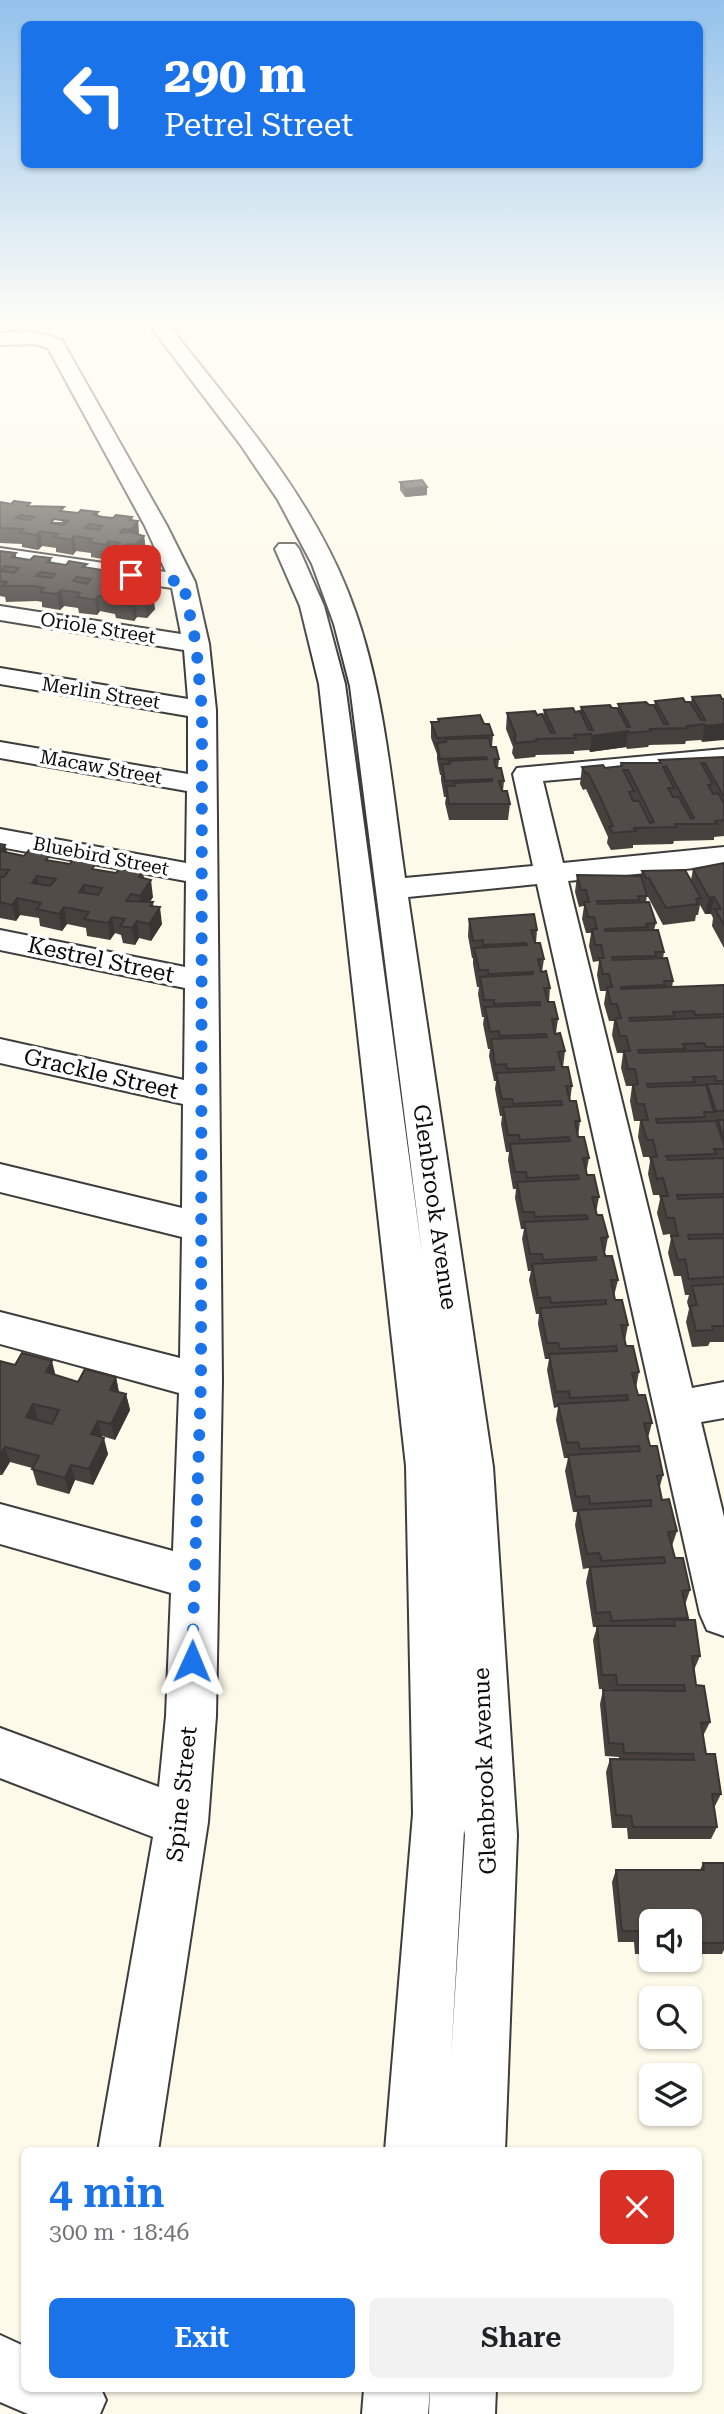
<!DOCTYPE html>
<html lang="en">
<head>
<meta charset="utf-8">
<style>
	:root { --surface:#fff; --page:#f2f2f2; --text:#202124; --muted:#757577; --accent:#1a73e8 }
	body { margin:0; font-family:"Roboto Serif",serif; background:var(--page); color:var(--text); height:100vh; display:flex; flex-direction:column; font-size:26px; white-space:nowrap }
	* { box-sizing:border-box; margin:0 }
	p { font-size:23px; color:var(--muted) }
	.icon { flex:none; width:38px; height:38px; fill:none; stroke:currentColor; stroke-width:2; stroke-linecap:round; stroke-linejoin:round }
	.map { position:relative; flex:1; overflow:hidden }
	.panel { position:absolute; left:21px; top:2147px; width:681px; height:245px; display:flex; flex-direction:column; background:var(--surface); border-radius:10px; box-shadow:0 2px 5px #0004 }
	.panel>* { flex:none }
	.banner { position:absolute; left:21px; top:21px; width:682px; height:147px; border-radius:10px; box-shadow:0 2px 5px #0004; background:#1a73e8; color:#fff; overflow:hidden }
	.tools { position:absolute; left:639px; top:1909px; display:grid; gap:14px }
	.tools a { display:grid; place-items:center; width:63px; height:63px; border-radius:10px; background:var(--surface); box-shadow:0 2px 5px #0004; font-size:35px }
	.pin { position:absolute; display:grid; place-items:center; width:60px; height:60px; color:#fff; margin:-30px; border-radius:14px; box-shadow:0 4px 10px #0006 }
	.me { position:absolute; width:77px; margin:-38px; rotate:1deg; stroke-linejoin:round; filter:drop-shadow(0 0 5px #0008) }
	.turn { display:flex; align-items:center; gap:24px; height:147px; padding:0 28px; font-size:32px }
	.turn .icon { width:91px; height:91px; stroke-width:2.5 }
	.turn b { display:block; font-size:49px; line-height:60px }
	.round { display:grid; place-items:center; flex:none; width:74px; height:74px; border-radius:10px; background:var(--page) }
	.headline { display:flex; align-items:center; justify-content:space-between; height:119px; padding:0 28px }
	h1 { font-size:42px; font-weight:600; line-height:52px; color:var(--accent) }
	.button { display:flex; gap:14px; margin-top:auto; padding:14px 28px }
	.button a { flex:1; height:80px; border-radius:10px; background:var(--accent); color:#fff; font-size:28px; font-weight:600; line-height:80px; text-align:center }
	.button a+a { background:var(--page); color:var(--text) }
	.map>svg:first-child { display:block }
</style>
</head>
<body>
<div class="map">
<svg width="724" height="2414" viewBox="0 0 724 2414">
	<rect width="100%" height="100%" fill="#fdfaea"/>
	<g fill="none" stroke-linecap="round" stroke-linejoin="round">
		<g stroke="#3d3d3d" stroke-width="4">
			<g id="minor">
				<path d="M148,323H167C233,408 308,491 348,592C384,682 391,783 405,878L533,866L513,774L517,768L724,749V765L543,781L563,863L724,847V865L568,881L692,1388L724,1382V1418L701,1422L724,1517V1636L707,1630L700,1614L537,884L408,897L493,1467L517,1835L505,2151H385L413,1814L406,1466L319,684L300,606L275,549L279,544H295L299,549L324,606L345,684L422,1253L350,686L334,624L312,564L278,500L240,444ZM464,1830L465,1835L451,2058Z"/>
				<polygon points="36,332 62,340 64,344 167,526 195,582 209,644 216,710 222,1381 216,1716 208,1822 158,2151 98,2151 153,1837 0,1778 0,1728 159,1787 166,1716 171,1593 0,1544 0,1504 173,1551 179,1393 0,1344 0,1312 180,1358 182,1237 0,1192 0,1164 182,1208 183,1104 0,1063 0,1039 184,1080 185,988 0,950 0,930 185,967 186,881 0,847 0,829 186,863 187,791 0,758 0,742 188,774 188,716 0,684 0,668 188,699 184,650 0,620 0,606 181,634 172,588 0,562 0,548 166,572 145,526 48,348 35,344 0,345 0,333"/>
				<polygon points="0,2335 24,2346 24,2389 101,2389 106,2400 100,2414 28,2414 0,2402"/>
				<polygon points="364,2389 430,2389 428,2414 362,2414"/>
				<polygon points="430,2389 496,2389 495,2414 429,2414"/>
			</g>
		</g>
		<use href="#minor" fill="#fff" fill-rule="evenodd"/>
	</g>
	<g fill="#47413e" fill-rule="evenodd">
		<polygon points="400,482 427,495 405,497 400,490"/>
		<path d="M0,502L78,513L98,512V516L113,518L132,517L133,521H138L139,535L144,536L146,551L138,560L129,559L125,562L117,561V557L111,556L108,560L91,557V553L76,551L73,555L56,552V548L42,546L38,550L22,547V544L0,543ZM54,519L62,520V522H52Z"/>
		<polygon points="0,551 16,553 16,558 30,560 51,558 51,563 87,568 102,570 122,569 123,573 138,576 150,573 152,588 148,592 155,609 147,618 137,617 134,621 116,618 115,614 100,611 97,615 79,613 78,608 64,606 60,610 42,607 42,602 37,601 6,602 5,597 0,596"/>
		<polygon points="720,695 702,742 701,740 686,741 685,744 649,745 648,747 627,749 626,747 590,752 589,750 574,751 574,754 536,755 535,757 515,759 512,753 513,747 506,729 507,713 537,715 543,716 544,710 580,713 581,707 618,709 618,704 654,706 655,701 691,702 692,697"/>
		<polygon points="438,719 484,724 493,735 492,747 499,759 498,768 504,781 503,791 510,804 508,820 449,820 445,803 446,797 444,797 441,780 441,775 440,775 437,759 437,754 431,738 431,722 438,722"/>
		<polygon points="724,757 724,836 714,837 714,840 674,841 673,844 633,845 633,848 611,850 607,843 608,837 598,815 586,789 583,790 580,784 582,767 605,768 620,767 621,763 659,763 659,760"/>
		<polygon points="0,844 5,845 7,852 98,870 116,873 143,871 144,878 153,897 150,902 153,902 153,906 162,924 151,941 139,938 135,945 123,943 121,935 115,933 110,940 99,938 87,936 86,928 67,924 62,931 40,926 39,918 20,915 16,921 0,918"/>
		<polygon points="724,863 724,948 712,926 713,918 711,914 705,914 700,905 698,915 696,915 695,921 663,925 647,895 646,902 656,923 654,930 664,952 663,958 673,981 672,988 724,985 724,1342 710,1342 708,1346 692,1347 686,1322 689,1309 687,1302 689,1295 685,1295 681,1276 674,1276 668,1253 671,1238 670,1234 663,1235 657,1213 660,1199 659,1195 653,1195 648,1174 650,1161 649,1157 643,1157 638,1137 640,1121 634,1121 630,1101 632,1086 626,1086 621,1068 623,1053 617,1053 612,1035 614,1021 609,1021 604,1004 606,991 600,991 597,975 599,961 593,962 589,946 591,933 586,933 582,919 584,906 579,907 575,892 577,875 641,876 642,871 691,880 693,869"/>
		<polygon points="469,919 537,930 536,943 544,959 542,972 550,988 549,1002 558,1019 556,1033 565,1051 563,1067 572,1086 570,1101 580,1121 578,1137 589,1158 586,1174 599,1197 596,1213 608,1237 605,1253 618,1280 614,1296 628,1325 625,1341 626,1346 639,1372 636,1388 638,1395 652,1423 648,1438 650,1446 663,1475 659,1490 662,1500 677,1531 672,1546 675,1558 690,1590 685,1605 688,1618 687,1620 700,1656 694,1670 696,1685 710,1722 703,1736 706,1754 721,1794 715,1806 714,1806 717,1827 711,1839 628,1839 627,1828 612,1828 606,1772 610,1759 619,1759 619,1757 605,1756 600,1704 603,1690 613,1691 612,1689 599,1689 593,1640 597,1627 593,1627 586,1582 589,1568 583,1569 575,1525 577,1512 573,1512 565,1471 568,1458 564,1458 556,1420 558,1407 554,1408 547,1370 549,1359 545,1359 538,1324 539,1314 536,1314 529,1280 531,1271 528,1271 522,1239 524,1229 521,1229 515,1198 516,1189 513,1189 508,1160 509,1152 506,1152 501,1124 502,1116 500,1116 495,1089 496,1081 494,1081 489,1056 490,1049 488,1049 483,1024 484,1017 482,1017 478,994 479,987 477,987 473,964 473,958 472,958 468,936"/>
		<polygon points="0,1361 78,1382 116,1377 119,1392 126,1394 130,1410 115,1440 102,1436 102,1437 108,1454 93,1485 75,1480 69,1494 37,1485 32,1468 10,1462 2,1475 0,1475"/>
		<polygon points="703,1863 724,1863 724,1950 722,1954 690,1954 690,1922 651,1922 651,1954 635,1954 634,1942 618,1942 612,1882 616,1870 700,1870"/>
	</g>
	<g fill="#393532">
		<polygon points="427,487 427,495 405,497 405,489"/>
		<polygon points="132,517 133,526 138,521 139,536 132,545 129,520"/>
		<polygon points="40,531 42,546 38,550 36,535"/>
		<polygon points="74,536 76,551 73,555 71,540"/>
		<polygon points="144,536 146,551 138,560 136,545"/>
		<polygon points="109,541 111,556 108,560 106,545"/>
		<polygon points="127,544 129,559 125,562 123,547"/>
		<polygon points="150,573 152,588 139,602 136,588"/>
		<polygon points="61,590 64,606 60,610 57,594"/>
		<polygon points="153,593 155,609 147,618 145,603"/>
		<polygon points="98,596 100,611 97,615 95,600"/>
		<polygon points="135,602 137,617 134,621 132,606"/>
		<polygon points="724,724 724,740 702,742 705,726"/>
		<polygon points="628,731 626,747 590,752 592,736"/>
		<polygon points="5,845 9,862 0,851"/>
		<polygon points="37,876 40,892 32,883"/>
		<polygon points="151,880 153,897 142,912 140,896"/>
		<polygon points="84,885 86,901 79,892"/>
		<polygon points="714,897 711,914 705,914 709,898"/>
		<polygon points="17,898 20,915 16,921 12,905"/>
		<polygon points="153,902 154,916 160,907 162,924 151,941 149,924 150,906"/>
		<polygon points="64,907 67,924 62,931 59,914"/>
		<polygon points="112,917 115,933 110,940 108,923"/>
		<polygon points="137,921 139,938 135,945 132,928"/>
		<polygon points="52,1361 56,1377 46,1372"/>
		<polygon points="116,1377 119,1393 110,1390"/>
		<polygon points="126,1394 130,1410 115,1440 111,1424"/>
		<polygon points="33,1404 38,1419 31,1433 26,1417"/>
		<polygon points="98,1421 102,1436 95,1450 91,1434"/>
		<polygon points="104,1438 108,1454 93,1485 89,1469"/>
		<polygon points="5,1447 10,1462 2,1475 0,1468 0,1455"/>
		<polygon points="71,1465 75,1480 69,1494 65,1478"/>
	</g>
	<g fill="#524c48" stroke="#393532" stroke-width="2" fill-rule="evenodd">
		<polygon points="422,480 427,487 405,489 400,482"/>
		<path d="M14,501L30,503L27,506L64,507L60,511L78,513L81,510L98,512L94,515L103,517L113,518L116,515L132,517L129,520L138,521L130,530L123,529L120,533L129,532L144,536L136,545L127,544L123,547L115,546L119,543L109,541L106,545L89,542L92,539L74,536L71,540L54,537L58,534L40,531L36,535L20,532L23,529L0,528V502L11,504ZM20,515L34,517L30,520L16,518ZM54,519L68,521L64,525L51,523ZM89,524L102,526L99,530L85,528Z"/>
		<path d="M0,551L16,553L12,557L30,560L34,556L51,558L47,562L66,565L69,561L87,564L83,567L102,570L105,566L122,569L119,573L138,576L141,572L150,573L136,588L153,593L145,603L135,602L132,606L114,603L117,599L98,596L95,600L77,597L80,593L61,590L57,594L40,592L44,588L34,586H3L7,582L0,581ZM4,566L19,568L14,573L1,571ZM40,572L55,574L51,578L36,576ZM77,577L91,579L87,584L73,581ZM113,583L128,585L124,589L109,587Z"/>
		<polygon points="720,695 722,699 724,699 724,724 705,726 704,724 687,726 688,728 650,729 651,731 630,733 628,731 592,736 591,734 574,735 576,738 536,739 537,741 516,743 514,737 516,736 507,713 535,711 537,715 542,714 551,733 555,733 544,710 573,708 575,712 580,711 589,730 593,730 581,707 610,705 612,708 617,708 627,727 630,727 618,704 646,702 649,705 654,705 664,724 668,724 655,701 683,698 685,702 690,702 701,720 705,720 692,697"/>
		<polygon points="480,715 484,724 489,724 493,735 437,738 431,722 439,722 438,719"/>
		<polygon points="489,738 491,747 496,747 499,759 494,759 496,768 501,768 504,781 499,781 502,791 507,791 510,804 449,804 446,786 455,786 454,783 492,781 492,779 445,781 442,764 450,764 449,761 487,759 486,757 440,759 437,743 446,742 445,739"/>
		<path d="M724,757V797L705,763H701L713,784L708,785L713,794L718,793L724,803V820L715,821L717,824H675L676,827L634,828L636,831L613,833L609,827L613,826L601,799L588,773H585L582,767L603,765L605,768L622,766L621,763H661L659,760ZM666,766L694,818L691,819L679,797H673L671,793L668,788H674L663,767ZM623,770H628L654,822L650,823L639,801H633L629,792L634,791Z"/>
		<path d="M0,844L5,845L0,851L24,856L29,850L51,854L46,860L70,864L74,858L97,862L92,869L116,873L121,867L143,871L139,877L151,880L140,896L131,894L126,901L153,902L150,906L160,907L149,924L137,921L132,928L120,926L125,919L112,917L108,923L84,919L89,912L64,907L59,914L37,909L41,903L17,898L12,905L0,902V877H4L9,870L0,869ZM37,876L56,879L50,886L32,883ZM84,885L102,888L98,895L79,892Z"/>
		<polygon points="724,863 724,925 715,909 721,909 714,897 709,898 693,869"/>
		<polygon points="685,870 701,898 696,899 698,904 666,908 649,878 646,878 642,871"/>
		<polygon points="577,875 641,876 647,896 638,896 639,900 597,901 598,904 649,902 656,923 646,924 648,927 605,929 605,931 658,930 664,952 655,952 656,956 612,957 613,960 667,958 673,981 664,981 665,985 621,987 621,989 724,985 724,1014 695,1015 694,1011 673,1012 675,1016 629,1018 630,1021 724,1017 724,1047 706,1047 704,1043 683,1044 685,1049 638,1050 639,1053 724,1050 724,1081 716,1081 715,1076 703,1077 693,1077 695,1082 647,1084 648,1087 706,1085 714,1112 704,1112 705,1117 656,1119 657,1123 716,1121 724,1145 724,1149 714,1149 716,1154 666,1156 668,1160 724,1158 724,1194 677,1195 678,1199 724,1197 724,1234 688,1235 689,1239 724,1238 724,1277 689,1279 685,1259 678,1260 671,1236 678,1236 674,1218 667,1218 661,1196 668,1196 663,1178 657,1179 651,1157 657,1157 653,1140 647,1140 641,1120 648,1120 644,1104 637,1104 633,1085 638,1084 635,1069 628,1069 624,1051 630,1051 626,1036 620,1036 615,1019 621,1018 617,1004 611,1004 607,987 612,987 609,974 603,974 599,958 604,958 601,945 595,945 592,929 597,929 594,917 588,917 584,902 589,902 586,890 581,890"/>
		<polygon points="534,914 537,930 531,930 535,943 540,943 544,959 538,959 541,972 546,971 550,988 544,988 548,1002 554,1002 558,1019 552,1019 555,1034 560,1033 565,1051 558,1052 562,1067 568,1067 572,1086 566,1086 570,1101 576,1101 580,1121 575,1121 578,1137 584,1137 589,1158 583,1158 587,1175 594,1175 599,1197 592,1197 597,1215 602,1215 608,1237 601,1238 605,1256 612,1256 618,1280 611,1280 615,1300 622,1300 628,1325 621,1325 626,1346 633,1346 639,1372 632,1373 638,1395 645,1395 652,1423 644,1423 650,1446 657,1446 663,1475 657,1476 662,1500 669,1499 677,1531 668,1532 675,1558 683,1558 690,1590 682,1591 688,1618 612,1621 610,1612 596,1613 590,1567 665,1563 664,1557 602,1561 599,1553 587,1554 578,1510 651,1506 651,1500 590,1504 589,1496 576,1497 568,1455 640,1451 639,1446 580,1449 578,1442 567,1443 558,1404 628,1400 627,1395 570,1398 569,1391 556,1392 549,1354 617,1351 616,1346 560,1349 558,1343 547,1343 540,1308 606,1304 606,1300 551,1303 550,1297 538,1298 532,1264 596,1260 596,1257 543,1260 542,1254 530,1254 524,1222 588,1219 586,1215 535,1217 534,1212 523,1212 517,1182 579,1179 578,1175 527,1178 526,1172 515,1172 510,1144 570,1141 569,1137 520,1140 519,1135 508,1135 503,1107 562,1105 561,1101 513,1104 512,1099 502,1099 496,1073 554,1070 554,1067 507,1069 506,1064 495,1065 491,1039 547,1037 546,1034 500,1036 499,1031 490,1032 485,1007 540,1005 540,1002 494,1004 494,1000 484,1000 480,977 533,974 533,972 488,974 488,970 479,970 474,948 527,945 526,943 483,945 483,940 473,941 469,919"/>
		<polygon points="707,1084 724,1084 724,1111 716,1111"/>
		<polygon points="718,1120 724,1120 724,1140"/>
		<polygon points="724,1284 724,1326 712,1326 713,1330 696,1331 690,1306 697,1305 692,1286"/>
		<path d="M22,1353L52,1361L46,1372L78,1382L85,1369L116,1377L110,1390L126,1394L111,1424L98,1421L91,1434L104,1438L89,1469L71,1465L65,1478L32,1469L39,1456L5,1447L0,1455V1361L15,1365ZM33,1404L59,1410L52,1424L26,1417Z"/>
		<polygon points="674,1620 695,1620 700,1656 692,1656 696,1685 704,1686 710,1722 701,1723 706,1754 715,1754 721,1794 712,1794 717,1827 633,1827 631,1816 616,1815 610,1759 694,1760 693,1754 624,1753 623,1744 609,1743 603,1690 685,1691 684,1685 617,1685 616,1675 602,1675 597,1626 675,1626"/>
		<polygon points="703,1863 724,1863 724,1943 690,1943 690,1922 651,1922 651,1943 640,1943 638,1931 622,1931 616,1870 704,1870"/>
	</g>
	<linearGradient id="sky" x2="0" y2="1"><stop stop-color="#93c2eb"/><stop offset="0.49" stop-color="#fefdf6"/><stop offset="1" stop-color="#fefdf6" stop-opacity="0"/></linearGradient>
	<rect width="724" height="661" fill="url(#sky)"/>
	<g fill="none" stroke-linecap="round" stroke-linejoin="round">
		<polyline stroke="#1a73e8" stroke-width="12" stroke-dasharray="0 21.6" points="131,575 183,582 196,644 202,710 201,1381 192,1661"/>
	</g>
	<g text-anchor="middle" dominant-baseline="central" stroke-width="7" stroke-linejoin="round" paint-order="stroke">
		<g font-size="19" fill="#0a0a0a" stroke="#fff">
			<text transform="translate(98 628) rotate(9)">Oriole Street</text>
			<text transform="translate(101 693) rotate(9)">Merlin Street</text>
			<text transform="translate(101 767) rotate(10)">Macaw Street</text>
			<text transform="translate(101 856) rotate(11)">Bluebird Street</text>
		</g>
		<g font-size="23" fill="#0a0a0a" stroke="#fff">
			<text transform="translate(101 960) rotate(12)">Kestrel Street</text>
			<text transform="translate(101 1074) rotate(13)">Grackle Street</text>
			<text transform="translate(435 1207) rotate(82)">Glenbrook Avenue</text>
			<text transform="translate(485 1771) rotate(-92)">Glenbrook Avenue</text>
			<text transform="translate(182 1794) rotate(-84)">Spine Street</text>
		</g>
	</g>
</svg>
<div class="tools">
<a><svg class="icon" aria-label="sound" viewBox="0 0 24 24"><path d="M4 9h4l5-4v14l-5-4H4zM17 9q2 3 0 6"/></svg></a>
<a><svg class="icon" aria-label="search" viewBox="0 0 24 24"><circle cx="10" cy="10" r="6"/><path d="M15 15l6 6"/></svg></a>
<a><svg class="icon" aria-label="layers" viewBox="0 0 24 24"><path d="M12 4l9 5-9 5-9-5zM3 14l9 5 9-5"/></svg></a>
</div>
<div class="pin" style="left:131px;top:575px;background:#d93025"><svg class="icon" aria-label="arrive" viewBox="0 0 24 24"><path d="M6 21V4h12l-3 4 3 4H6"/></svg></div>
<svg class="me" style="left:192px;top:1661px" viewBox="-20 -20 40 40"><path d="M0-17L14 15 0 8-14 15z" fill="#1a73e8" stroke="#fff" stroke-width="4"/></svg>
<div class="banner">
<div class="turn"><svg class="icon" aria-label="left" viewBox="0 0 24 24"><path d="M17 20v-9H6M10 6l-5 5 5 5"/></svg><div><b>290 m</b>Petrel Street</div></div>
</div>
<section class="panel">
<div class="headline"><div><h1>4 min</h1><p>300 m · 18:46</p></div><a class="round" style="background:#d93025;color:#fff"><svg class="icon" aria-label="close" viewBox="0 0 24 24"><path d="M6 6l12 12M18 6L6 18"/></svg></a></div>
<div class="button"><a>Exit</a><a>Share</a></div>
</section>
</div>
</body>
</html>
